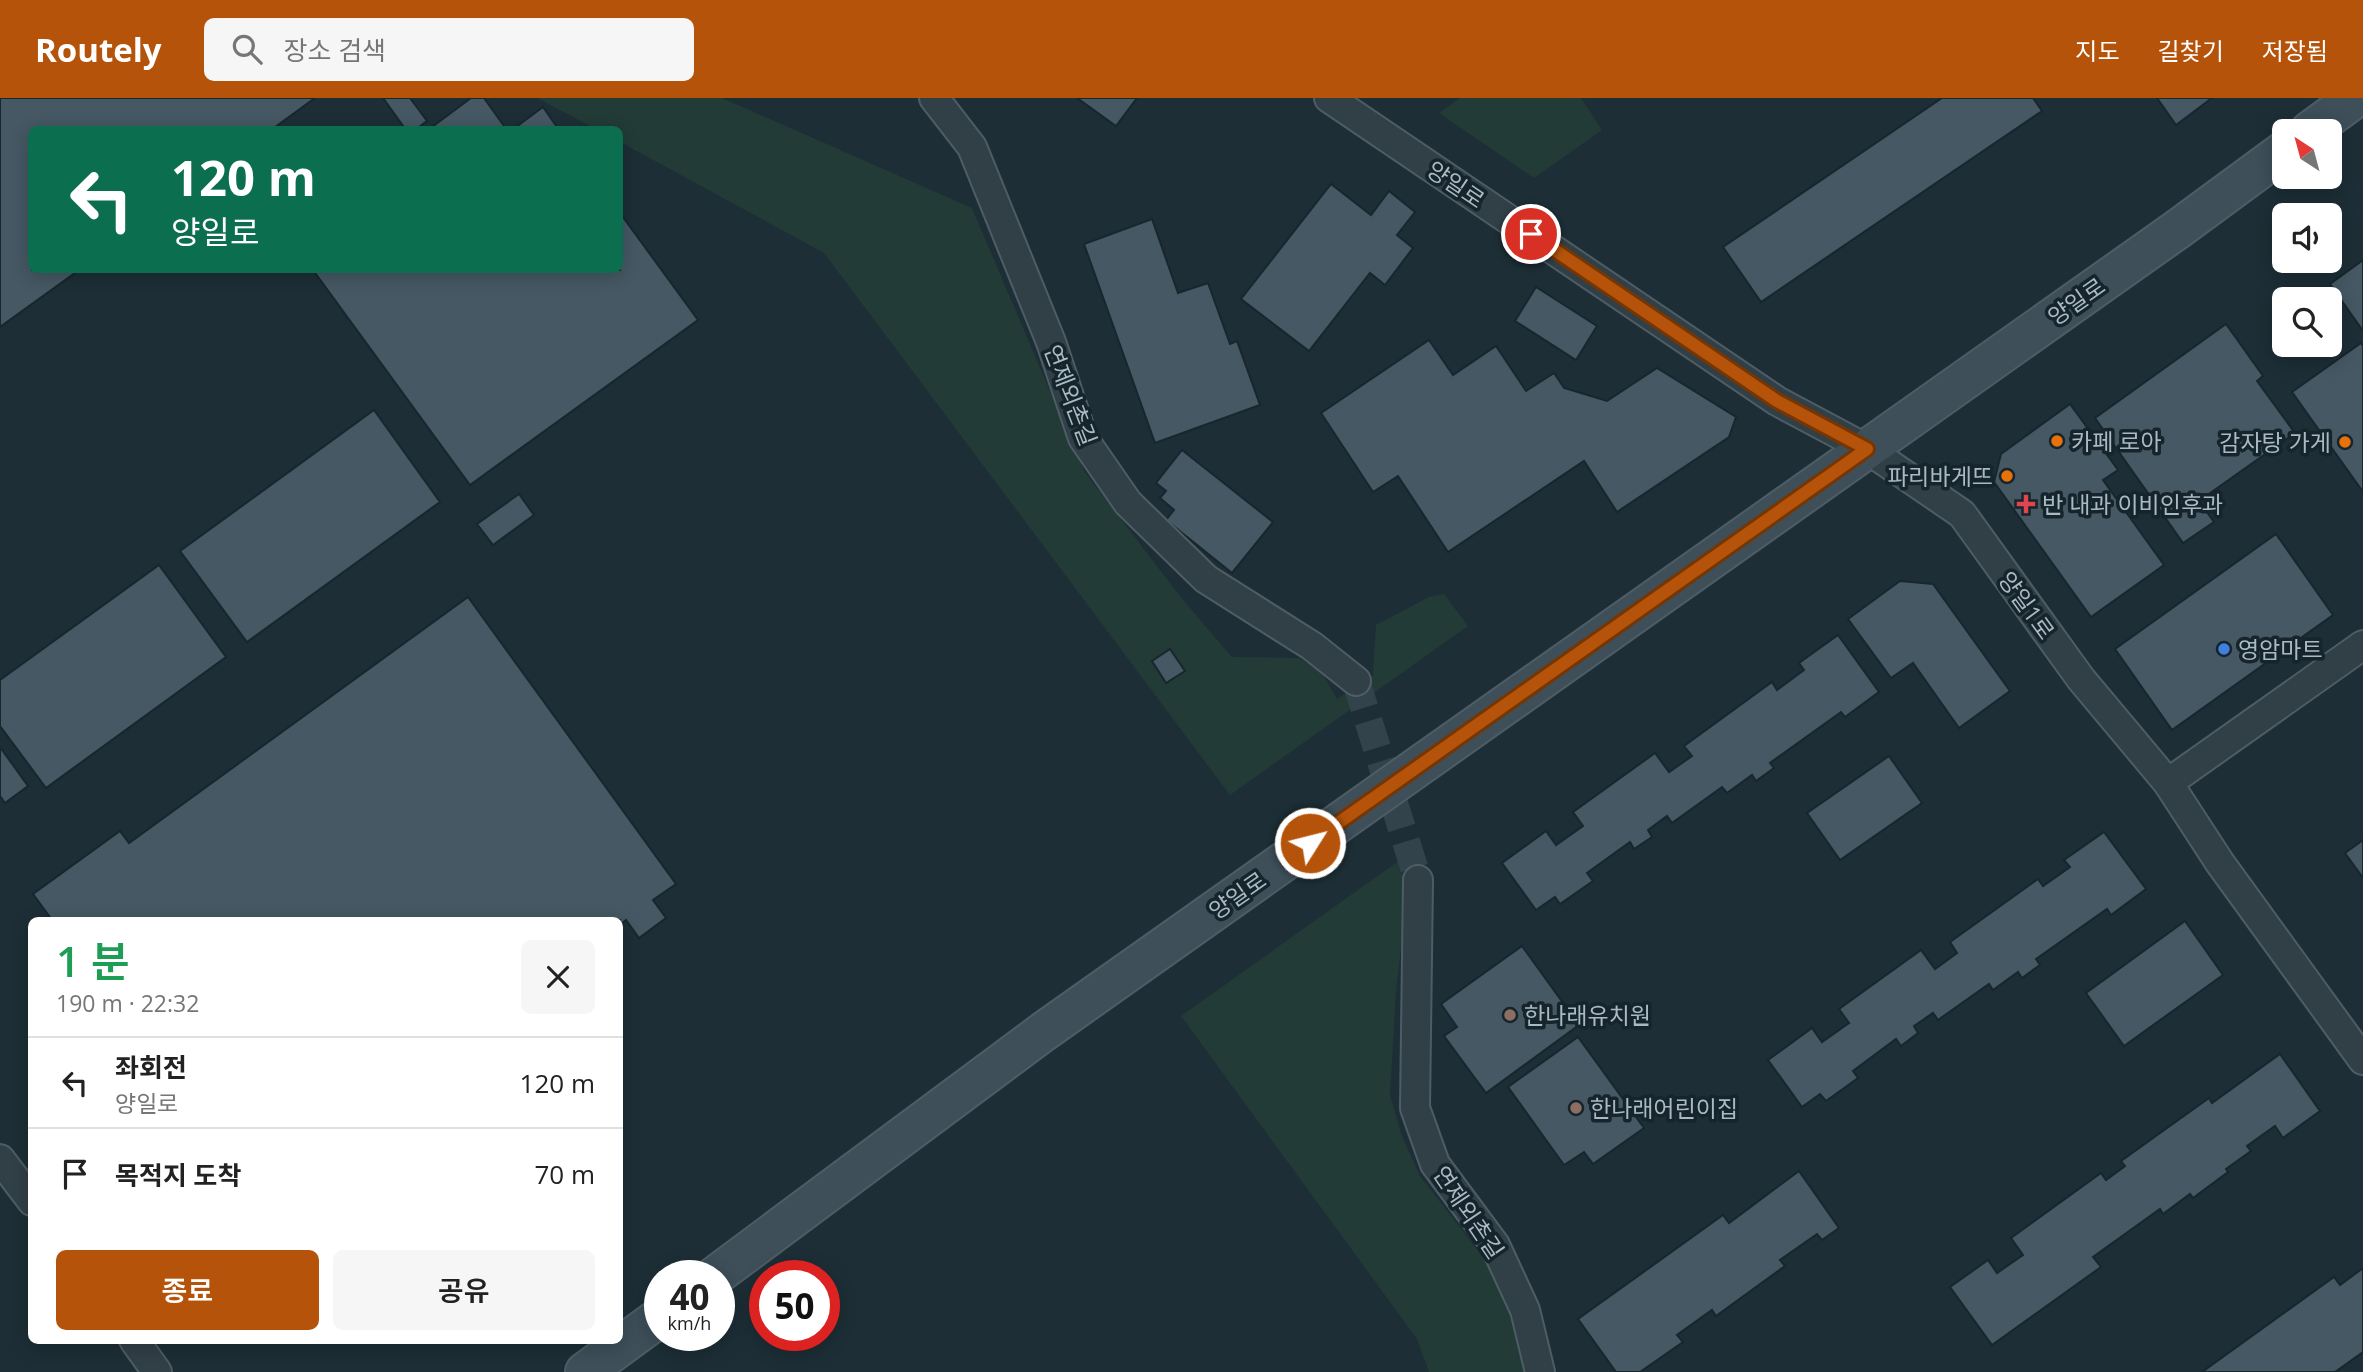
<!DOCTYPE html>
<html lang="ko">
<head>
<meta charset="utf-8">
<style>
	:root { --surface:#fff; --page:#f6f6f6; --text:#222; --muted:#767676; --line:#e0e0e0; --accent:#b45309 }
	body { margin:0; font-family:"Open Sans","Noto Sans KR",sans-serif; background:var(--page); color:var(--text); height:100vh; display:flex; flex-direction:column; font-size:26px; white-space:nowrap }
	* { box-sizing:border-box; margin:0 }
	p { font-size:23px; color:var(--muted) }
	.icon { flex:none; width:38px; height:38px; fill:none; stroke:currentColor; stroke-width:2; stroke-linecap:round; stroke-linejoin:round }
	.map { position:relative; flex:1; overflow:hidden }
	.panel { position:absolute; left:28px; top:819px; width:595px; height:427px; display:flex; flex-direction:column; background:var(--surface); border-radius:10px; box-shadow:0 4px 18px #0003 }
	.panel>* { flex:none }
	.top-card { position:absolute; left:28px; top:28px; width:595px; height:147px; border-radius:10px; box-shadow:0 4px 18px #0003; background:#0b6e4f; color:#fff; overflow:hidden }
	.needle { width:46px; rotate:324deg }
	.buttons { position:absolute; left:2272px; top:21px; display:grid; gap:14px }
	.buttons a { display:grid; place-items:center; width:70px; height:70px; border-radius:10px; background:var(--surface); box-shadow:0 4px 18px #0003; font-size:35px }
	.speed { position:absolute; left:644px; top:1162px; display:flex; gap:14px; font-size:35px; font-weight:700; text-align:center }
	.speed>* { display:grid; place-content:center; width:91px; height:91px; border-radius:50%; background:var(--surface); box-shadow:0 4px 18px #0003; line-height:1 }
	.speed small { font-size:18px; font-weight:400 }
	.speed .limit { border:10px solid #d22; background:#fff; color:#111 }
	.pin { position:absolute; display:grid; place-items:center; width:60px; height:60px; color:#fff; margin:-30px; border:4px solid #fff; border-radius:50%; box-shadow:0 2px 7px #0007 }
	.me { position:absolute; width:77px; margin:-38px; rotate:54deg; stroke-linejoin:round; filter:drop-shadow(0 0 5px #0008) }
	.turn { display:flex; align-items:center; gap:24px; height:147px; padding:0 28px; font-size:32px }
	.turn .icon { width:91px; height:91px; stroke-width:2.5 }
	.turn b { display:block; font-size:49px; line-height:60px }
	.round { display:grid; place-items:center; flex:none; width:74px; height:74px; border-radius:10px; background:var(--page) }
	.head { display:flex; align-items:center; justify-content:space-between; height:119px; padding:0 28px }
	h1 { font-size:42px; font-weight:600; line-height:52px; color:#1e9e55 }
	.cta { display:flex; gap:14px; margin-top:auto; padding:14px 28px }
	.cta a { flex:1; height:80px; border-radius:10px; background:var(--accent); color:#fff; font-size:28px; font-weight:600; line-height:80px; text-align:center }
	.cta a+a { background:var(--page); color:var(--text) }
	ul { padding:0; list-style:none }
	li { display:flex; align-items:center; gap:21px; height:91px; padding:0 28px; border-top:2px solid var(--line) }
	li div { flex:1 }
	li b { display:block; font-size:26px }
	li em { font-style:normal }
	header { display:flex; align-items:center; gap:42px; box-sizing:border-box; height:98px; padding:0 35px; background:var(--accent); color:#fff }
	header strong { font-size:33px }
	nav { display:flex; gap:38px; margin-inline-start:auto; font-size:24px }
	.search { width:490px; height:63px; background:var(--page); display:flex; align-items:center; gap:18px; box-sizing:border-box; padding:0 24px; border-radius:10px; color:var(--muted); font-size:26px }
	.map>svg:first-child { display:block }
</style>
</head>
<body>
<header>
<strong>Routely</strong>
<div class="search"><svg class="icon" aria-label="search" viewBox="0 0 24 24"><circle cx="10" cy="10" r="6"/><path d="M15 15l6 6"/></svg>장소 검색</div>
<nav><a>지도</a><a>길찾기</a><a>저장됨</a></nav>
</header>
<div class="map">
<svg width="2363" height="1274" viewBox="0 0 2363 1274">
	<rect width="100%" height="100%" fill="#1d2e36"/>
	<g fill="#223b37">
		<polygon points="537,0 722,0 972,110 1084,373 1183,502 1232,559 1299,560 1321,573 1337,601 1373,577 1376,527 1429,499 1444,496 1468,528 1230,697 824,155 620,44 620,32 596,31"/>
		<polygon points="1460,0 1581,0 1602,32 1534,80 1439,15"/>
		<polygon points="1400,762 1407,798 1396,893 1390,997 1402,1038 1420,1078 1501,1182 1524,1274 1429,1274 1417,1241 1181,918"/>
	</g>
	<g fill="#455863" stroke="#18262d" stroke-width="2">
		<polygon points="0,0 315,0 271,32 32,32 32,172 79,172 0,229"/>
		<polygon points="383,0 410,0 427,23 415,32 406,32"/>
		<polygon points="471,0 484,0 504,28 499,32 428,32"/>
		<polygon points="1077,0 1137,0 1116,28"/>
		<polygon points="1942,0 2033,0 2042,13 1761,204 1723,149"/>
		<polygon points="2157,0 2212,0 2176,27"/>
		<polygon points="543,9 559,32 512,32"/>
		<polygon points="1331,86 1371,117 1389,93 1415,114 1397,137 1413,150 1385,187 1370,175 1309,253 1241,201"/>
		<polygon points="620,115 698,222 470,387 313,172 620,172"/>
		<polygon points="1152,121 1178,195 1208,185 1230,246 1237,243 1260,307 1155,345 1084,146"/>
		<polygon points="2363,162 2363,233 2330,186"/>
		<polygon points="1536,189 1597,228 1576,262 1515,223"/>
		<polygon points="2226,226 2263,278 2257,283 2295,335 2199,403 2214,424 2183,445 2095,320"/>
		<polygon points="1429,242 1453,277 1496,248 1526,293 1554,275 1564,290 1607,303 1657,270 1736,319 1729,339 1617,414 1584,363 1448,454 1398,378 1373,394 1321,315"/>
		<polygon points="2361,245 2363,248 2363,394 2292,294"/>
		<polygon points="2070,306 2118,372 2103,382 2164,467 2091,519 1994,384 2001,356"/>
		<polygon points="374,312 440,404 247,544 180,453"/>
		<polygon points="1182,352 1273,424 1232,475 1166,422 1174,412 1160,400 1166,393 1156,385"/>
		<polygon points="519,396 534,417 493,447 477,426"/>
		<polygon points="2276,436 2333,517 2172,632 2115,551"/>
		<polygon points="159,467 226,559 46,690 0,628 0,582"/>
		<polygon points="1900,483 1933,486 2010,593 1959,630 1913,565 1891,580 1848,521"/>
		<polygon points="468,499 676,786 653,802 666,820 639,840 626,822 620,827 620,822 52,822 33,796 120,733 129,745"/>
		<polygon points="1838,537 1879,594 1845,619 1841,614 1770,665 1774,670 1756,683 1752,677 1727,695 1722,689 1672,725 1667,718 1648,732 1652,739 1634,751 1630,744 1587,775 1593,783 1560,806 1555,799 1536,812 1502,765 1546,733 1556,747 1583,728 1573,714 1655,655 1669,674 1692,658 1684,648 1772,584 1777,592 1804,572 1799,565"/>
		<polygon points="1170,551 1185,573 1166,585 1152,563"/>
		<polygon points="0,649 28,688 5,705 0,698"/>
		<polygon points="1889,658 1922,705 1840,762 1807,715"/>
		<polygon points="2104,734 2146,791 2111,817 2107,811 2036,861 2040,867 2022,880 2018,874 1993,892 1989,886 1938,922 1933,915 1914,928 1918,935 1901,948 1896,941 1853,973 1858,980 1826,1003 1820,996 1802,1009 1768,962 1812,930 1822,944 1849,925 1839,911 1921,852 1935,871 1957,855 1950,844 2038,781 2043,788 2070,769 2064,762"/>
		<polygon points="2363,742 2363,780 2345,755"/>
		<polygon points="2185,823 2223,877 2124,948 2086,895"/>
		<polygon points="1522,848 1579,927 1486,995 1444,938 1457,929 1441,906"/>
		<polygon points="1578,939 1644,1030 1593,1066 1584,1054 1564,1067 1508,989"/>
		<polygon points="2280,956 2320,1013 2283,1040 2275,1028 2247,1048 2251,1053 2226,1071 2228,1074 2193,1100 2190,1096 2163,1116 2160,1111 2093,1159 2101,1169 1992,1247 1950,1189 1988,1162 1997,1175 2023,1157 2011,1140 2101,1075 2106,1082 2125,1068 2121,1063 2209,1000 2212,1005"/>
		<polygon points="1799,1073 1839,1130 1822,1142 1817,1136 1780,1162 1785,1168 1716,1218 1712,1212 1677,1237 1683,1244 1640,1274 1616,1274 1578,1221 1723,1117 1729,1125"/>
		<polygon points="2363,1170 2363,1254 2335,1274 2202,1274 2334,1179 2340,1187"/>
	</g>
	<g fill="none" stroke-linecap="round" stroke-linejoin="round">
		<polyline stroke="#32434b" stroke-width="28" stroke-dasharray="28 14" stroke-linecap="butt" points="1356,583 1418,782"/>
		<g stroke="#4e5d65" stroke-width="32">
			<g id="minor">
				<polyline points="934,0 972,49 1051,244 1083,340 1128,405 1206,481 1312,548 1356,583"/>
				<polyline points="1329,0 1777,303 1867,351 1962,416 2081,581 2168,685 2220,765 2363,962"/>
				<polyline points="2168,685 2363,547"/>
				<polyline points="1418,782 1415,1010 1435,1066 1495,1147 1525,1212 1540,1274"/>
				<polyline points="0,1061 32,1103"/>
				<polyline points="134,1242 157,1274"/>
			</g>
		</g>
		<g stroke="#4e5d65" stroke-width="42">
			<g id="secondary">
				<polyline points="2310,33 2355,0"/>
				<polyline points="715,1178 1043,934 2178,131 2284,53"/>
				<polyline points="585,1274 660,1219"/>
			</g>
		</g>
		<use href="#minor" stroke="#313f47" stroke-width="28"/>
		<use href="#secondary" stroke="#3e4f5a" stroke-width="38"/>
	</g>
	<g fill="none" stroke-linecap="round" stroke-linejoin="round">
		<g stroke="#753606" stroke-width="18">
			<polyline id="route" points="1310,745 1867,351 1777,303 1531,136"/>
		</g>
		<use href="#route" stroke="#b45309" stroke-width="12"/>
	</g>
	<g fill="#e8710a" stroke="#16242b" stroke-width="2.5">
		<circle cx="2057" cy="343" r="7"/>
		<circle cx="2345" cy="344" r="7"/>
		<circle cx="2007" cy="378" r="7"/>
	</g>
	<path fill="#e0444e" stroke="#16242b" stroke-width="2.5" d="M2022.5 395.5h7v7h7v7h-7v7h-7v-7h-7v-7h7z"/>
	<circle fill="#3f7fe0" stroke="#16242b" stroke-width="2.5" cx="2224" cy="551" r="7"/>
	<g fill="#8d6e63" stroke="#16242b" stroke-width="2.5">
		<circle cx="1510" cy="917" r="7"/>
		<circle cx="1576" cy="1010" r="7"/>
	</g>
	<g text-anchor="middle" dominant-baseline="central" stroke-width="7" stroke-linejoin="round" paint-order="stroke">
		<g font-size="23" fill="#aabac5" stroke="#16242b">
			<text transform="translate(1456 86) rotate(34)">양일로</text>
			<text transform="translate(2076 203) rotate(-35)">양일로</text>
			<text transform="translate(1071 297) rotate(69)">연제외촌길</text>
			<text transform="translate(2027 507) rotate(54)">양일1로</text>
			<text transform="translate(1237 797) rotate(-35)">양일로</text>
			<text transform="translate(1469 1114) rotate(56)">연제외촌길</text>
		</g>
		<g font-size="23" fill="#aabac5" stroke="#16242b" text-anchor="start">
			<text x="2071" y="343">카페 로아</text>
			<text x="2331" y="344" text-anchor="end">감자탕 가게</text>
			<text x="1993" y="378" text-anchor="end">파리바게뜨</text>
			<text x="2042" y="406">반 내과 이비인후과</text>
			<text x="2238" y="551">영암마트</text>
			<text x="1524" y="917">한나래유치원</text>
			<text x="1590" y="1010">한나래어린이집</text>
		</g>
	</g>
</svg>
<div class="buttons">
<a><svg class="needle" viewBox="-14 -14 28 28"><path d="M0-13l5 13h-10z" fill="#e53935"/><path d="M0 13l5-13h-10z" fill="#767676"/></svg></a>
<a><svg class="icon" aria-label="sound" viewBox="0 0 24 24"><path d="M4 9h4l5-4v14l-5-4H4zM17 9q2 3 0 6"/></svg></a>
<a><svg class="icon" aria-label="search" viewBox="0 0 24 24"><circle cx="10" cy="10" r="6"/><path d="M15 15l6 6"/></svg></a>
</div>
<div class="speed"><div>40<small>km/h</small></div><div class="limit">50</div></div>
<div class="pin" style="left:1531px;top:136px;background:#d93025"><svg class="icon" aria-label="arrive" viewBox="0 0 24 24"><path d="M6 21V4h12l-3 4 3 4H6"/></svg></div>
<svg class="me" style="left:1310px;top:745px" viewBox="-20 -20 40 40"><circle r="17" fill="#b45309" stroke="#fff" stroke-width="3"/><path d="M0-11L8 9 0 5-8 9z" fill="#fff"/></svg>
<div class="top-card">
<div class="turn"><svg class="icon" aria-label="left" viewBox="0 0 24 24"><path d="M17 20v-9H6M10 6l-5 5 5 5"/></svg><div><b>120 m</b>양일로</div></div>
</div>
<section class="panel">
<div class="head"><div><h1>1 분</h1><p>190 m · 22:32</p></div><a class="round"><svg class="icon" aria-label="close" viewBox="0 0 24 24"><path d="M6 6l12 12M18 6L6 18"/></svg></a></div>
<ul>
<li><svg class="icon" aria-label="left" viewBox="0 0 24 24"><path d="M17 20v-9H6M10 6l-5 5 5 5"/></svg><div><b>좌회전</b><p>양일로</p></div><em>120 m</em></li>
<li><svg class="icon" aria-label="arrive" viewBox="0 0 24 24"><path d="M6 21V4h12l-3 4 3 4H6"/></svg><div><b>목적지 도착</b></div><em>70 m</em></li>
</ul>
<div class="cta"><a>종료</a><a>공유</a></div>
</section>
</div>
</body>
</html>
